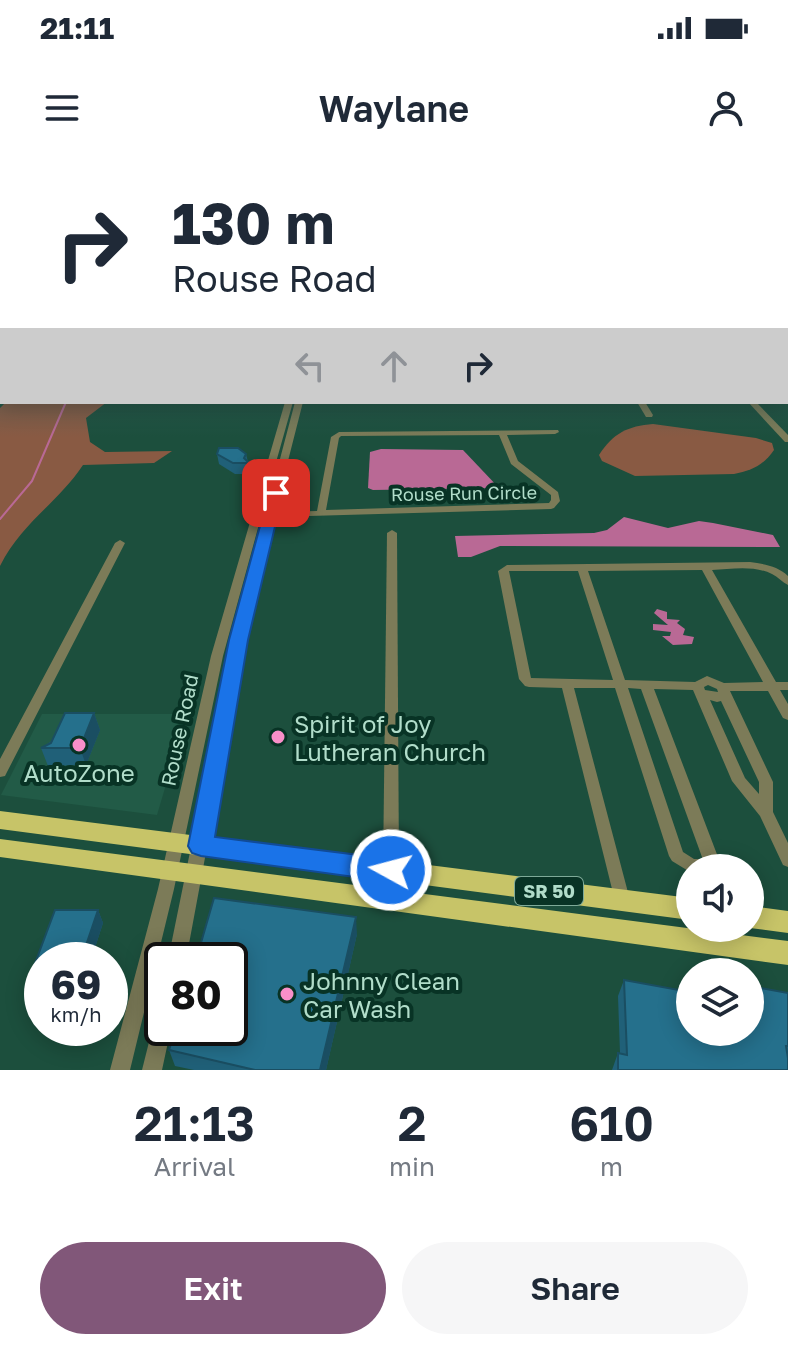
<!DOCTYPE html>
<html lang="en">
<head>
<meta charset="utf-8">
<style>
	:root { --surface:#fff; --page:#f6f6f7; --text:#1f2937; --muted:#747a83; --accent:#815779 }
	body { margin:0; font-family:"Golos Text",sans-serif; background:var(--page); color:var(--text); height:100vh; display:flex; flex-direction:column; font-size:30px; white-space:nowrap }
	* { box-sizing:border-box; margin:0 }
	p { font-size:26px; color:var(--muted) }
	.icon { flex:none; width:44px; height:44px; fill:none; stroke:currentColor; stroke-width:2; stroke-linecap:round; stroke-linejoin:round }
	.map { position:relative; height:910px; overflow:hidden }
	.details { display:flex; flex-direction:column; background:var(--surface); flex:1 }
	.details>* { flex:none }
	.guide { position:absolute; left:0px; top:0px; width:788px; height:244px; box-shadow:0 4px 20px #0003; background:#fff; color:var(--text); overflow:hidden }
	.controls { position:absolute; left:676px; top:694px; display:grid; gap:16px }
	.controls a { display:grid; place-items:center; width:88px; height:88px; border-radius:50%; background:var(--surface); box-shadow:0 4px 20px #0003; font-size:40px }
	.speed { position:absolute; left:24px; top:782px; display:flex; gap:16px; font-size:40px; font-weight:700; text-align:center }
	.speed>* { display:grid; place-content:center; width:104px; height:104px; border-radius:50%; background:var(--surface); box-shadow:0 4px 20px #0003; line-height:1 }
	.speed small { font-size:20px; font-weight:400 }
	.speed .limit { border:4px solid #111; border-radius:12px; background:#fff; color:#111 }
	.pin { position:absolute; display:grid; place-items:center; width:68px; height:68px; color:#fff; margin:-34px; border-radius:16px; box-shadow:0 4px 12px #0006 }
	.me { position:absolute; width:88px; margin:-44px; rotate:277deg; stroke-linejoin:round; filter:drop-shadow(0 0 6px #0008) }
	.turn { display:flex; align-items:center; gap:28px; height:168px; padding:0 40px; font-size:36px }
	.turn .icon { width:104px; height:104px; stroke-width:2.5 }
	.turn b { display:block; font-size:56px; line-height:68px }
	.lanes { display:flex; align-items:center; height:76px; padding:0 40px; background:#0003; justify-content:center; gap:40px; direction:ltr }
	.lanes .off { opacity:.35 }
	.eta { display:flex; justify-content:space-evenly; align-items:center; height:136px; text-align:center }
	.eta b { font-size:48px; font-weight:600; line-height:56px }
	.cta { display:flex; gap:16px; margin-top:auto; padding:16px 40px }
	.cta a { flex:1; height:92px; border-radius:48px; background:var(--accent); color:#fff; font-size:32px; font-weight:600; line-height:92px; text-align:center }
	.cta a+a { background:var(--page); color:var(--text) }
	.status { display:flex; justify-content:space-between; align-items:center; height:56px; padding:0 40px; background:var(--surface); direction:ltr }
	.status svg { height:22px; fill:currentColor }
	header { display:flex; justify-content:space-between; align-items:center; height:104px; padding:0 40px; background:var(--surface); font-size:36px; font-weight:600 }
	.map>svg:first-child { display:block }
</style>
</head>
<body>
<div class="status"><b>21:11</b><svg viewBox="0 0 49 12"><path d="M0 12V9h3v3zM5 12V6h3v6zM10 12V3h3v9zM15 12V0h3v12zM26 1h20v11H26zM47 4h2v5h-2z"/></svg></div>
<header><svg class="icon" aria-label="menu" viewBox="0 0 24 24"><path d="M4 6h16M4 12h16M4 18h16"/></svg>Waylane<svg class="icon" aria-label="person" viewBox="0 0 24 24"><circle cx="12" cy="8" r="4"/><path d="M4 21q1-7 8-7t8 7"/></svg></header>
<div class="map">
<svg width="788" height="910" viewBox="0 0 788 910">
	<rect width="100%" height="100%" fill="#1c4f3d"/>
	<polygon fill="#225b47" points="42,554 187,554 157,655 1,635"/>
	<g fill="#895a43">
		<path d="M6,242H107L86,258L90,282L105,292L172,291L154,303L83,305C57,344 22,362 0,406V248Z"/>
		<path d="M653,264L756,278L772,283L774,290C764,305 751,311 734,314L635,316L602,301L599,295C613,273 628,266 653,264Z"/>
	</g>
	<g fill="#b96995">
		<polygon points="381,289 463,290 499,328 373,330 368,328 370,292"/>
		<polygon points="624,357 668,368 699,361 713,363 773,375 780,387 500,386 471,397 458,397 455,376 594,373 607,370"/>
		<polygon points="657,449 667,452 667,459 680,460 677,463 685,469 683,475 694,477 692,484 673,485 662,476 670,476 671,472 653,470 653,464 668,465 654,453"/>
	</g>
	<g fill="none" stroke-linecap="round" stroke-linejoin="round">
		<polyline stroke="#b96995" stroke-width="2" points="0,359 32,321 66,242"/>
		<g fill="#7c7b58" fill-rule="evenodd">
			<rect x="786" y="224" width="2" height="4"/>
			<path d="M285,242H293L262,352H266L295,242H303L275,352L317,351L331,277L339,272L558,270L559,272L555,274L507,275L518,301L558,332L560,341L554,348L551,349L274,357L249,461L186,800H168L237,461L265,358L261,357L223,496L174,729L130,910H110L158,729L211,496ZM499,275L511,304L551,335V340L549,343L326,350L339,278L341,276Z"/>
			<polygon points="637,242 645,242 653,255 652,257 646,257"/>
			<polygon points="748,242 756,242 788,275 788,282 785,282"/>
			<polygon points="392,370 397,373 399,710 397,715 391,717 385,715 383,710 387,373"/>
			<polygon points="120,380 125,383 7,612 5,616 0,617 0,599 115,383"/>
			<path d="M750,402C764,404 778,406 788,416V425C782,422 778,417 772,414C754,405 731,409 712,410L776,522H788V530H780L788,544V560L783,558L768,531H730L773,622V652L788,683V707L783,705L760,656L732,621L693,530L654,529L718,697L714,708H690V712L672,701L669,696L615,528H574L630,740L628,745L622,747L616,745L562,528L529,527L525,526L519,519L498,411L507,405ZM702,410L763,522L724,523L707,516L695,522L625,520L588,411ZM509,411H578L613,520L531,518ZM708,525L717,529L718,532L705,530L704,527ZM628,528L641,529L702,697V699H694L683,692ZM710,540L717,542L721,541L759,622V634L745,618Z"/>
			<polygon points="162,857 162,868 171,868 162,910 142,910 153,866 155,859"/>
		</g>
		<g fill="#c7c468" fill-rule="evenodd">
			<polygon points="0,651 690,738 690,760 0,669"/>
			<polygon points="0,679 788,781 788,805 0,697"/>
			<polygon points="750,746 788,751 788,773 750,768"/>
		</g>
	</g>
	<g fill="#206078">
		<polygon points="217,294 246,294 251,314 235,314 219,304"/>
		<polygon points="94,553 100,570 86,605 48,606 41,588"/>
		<polygon points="55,750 98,750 103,763 91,800 42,800 42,834 35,834 28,822"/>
		<polygon points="357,774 326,910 194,910 175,906 169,890"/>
		<polygon points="624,820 690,872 788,833 788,910 612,910 618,893 620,893 618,836"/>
	</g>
	<g fill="#1a4e62">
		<polygon points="94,553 100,570 86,605 80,588"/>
		<polygon points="98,750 103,763 91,800 81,800"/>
		<polygon points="356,757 357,774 326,910 320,910"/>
	</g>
	<g fill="#25708c" stroke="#1a4e62" stroke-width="2">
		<polygon points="219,288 238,288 246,294 244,298 249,303 233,303 217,294"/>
		<polygon points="65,553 94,553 80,588 41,588 51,583"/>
		<polygon points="214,738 356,757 320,910 255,910 169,890 176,868 230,868 230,800 196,800"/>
		<polygon points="55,750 98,750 81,800 42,800 42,822 28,822"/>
		<polygon points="624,820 690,832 690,872 750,872 750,826 788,833 788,886 786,886 788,898 788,910 618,910 618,893 627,895"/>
	</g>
	<linearGradient id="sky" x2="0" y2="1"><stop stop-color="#0f2b22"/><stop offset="0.54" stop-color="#3a6362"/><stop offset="1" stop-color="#3a6362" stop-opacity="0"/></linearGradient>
	<rect width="788" height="277" fill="url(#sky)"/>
	<polygon fill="#1a73e8" stroke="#114b97" stroke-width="2" points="276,329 283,333 248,480 215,677 391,699 400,702 404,710 400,718 391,722 201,696 192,693 188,686 229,480 269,333"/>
	<g fill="#f98fc9" stroke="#083325" stroke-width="3">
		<circle cx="278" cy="577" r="8"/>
		<circle cx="79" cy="585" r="8"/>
		<circle cx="287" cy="834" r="8"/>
	</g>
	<g text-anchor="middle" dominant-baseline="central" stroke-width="8" stroke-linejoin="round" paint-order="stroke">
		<g font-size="18" fill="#b1ddca" stroke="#083325">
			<text transform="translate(464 333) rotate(-1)">Rouse Run Circle</text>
		</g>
		<rect fill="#083325" stroke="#7eaa98" stroke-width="2" x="515" y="717" width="68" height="28" rx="6"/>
		<g font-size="18" font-weight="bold" fill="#b1ddca">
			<text x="549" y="731">SR 50</text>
		</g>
		<g font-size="20" fill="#b1ddca" stroke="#083325">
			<text transform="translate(179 570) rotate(-78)">Rouse Road</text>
		</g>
		<g font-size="24" fill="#b1ddca" stroke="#083325" text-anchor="start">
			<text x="294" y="563">Spirit of Joy<tspan x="294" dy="28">Lutheran Church</tspan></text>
			<text x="79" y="612" text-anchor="middle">AutoZone</text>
			<text x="303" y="820">Johnny Clean<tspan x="303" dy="28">Car Wash</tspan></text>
		</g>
	</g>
</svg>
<div class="controls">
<a><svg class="icon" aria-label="sound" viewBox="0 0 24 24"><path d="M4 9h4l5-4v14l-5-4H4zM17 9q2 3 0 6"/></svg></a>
<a><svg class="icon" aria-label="layers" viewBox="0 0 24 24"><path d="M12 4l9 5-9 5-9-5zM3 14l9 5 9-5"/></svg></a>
</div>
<div class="speed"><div>69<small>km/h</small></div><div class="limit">80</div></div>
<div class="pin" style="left:276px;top:333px;background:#d93025"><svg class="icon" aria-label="arrive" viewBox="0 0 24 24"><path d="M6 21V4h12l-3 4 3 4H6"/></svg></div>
<svg class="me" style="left:391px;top:710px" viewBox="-20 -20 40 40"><circle r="17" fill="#1a73e8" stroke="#fff" stroke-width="3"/><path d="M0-11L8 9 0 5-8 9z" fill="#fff"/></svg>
<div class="guide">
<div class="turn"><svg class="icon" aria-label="right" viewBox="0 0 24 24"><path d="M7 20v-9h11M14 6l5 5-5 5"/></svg><div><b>130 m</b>Rouse Road</div></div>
<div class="lanes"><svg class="icon off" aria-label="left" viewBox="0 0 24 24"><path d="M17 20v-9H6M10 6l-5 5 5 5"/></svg><svg class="icon off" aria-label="ahead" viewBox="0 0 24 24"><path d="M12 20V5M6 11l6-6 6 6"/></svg><svg class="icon" aria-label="right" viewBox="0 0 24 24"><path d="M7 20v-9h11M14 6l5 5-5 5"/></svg></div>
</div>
</div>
<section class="details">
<div class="eta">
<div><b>21:13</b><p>Arrival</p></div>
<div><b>2</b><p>min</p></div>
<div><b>610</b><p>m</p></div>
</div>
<div class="cta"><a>Exit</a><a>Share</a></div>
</section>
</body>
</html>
